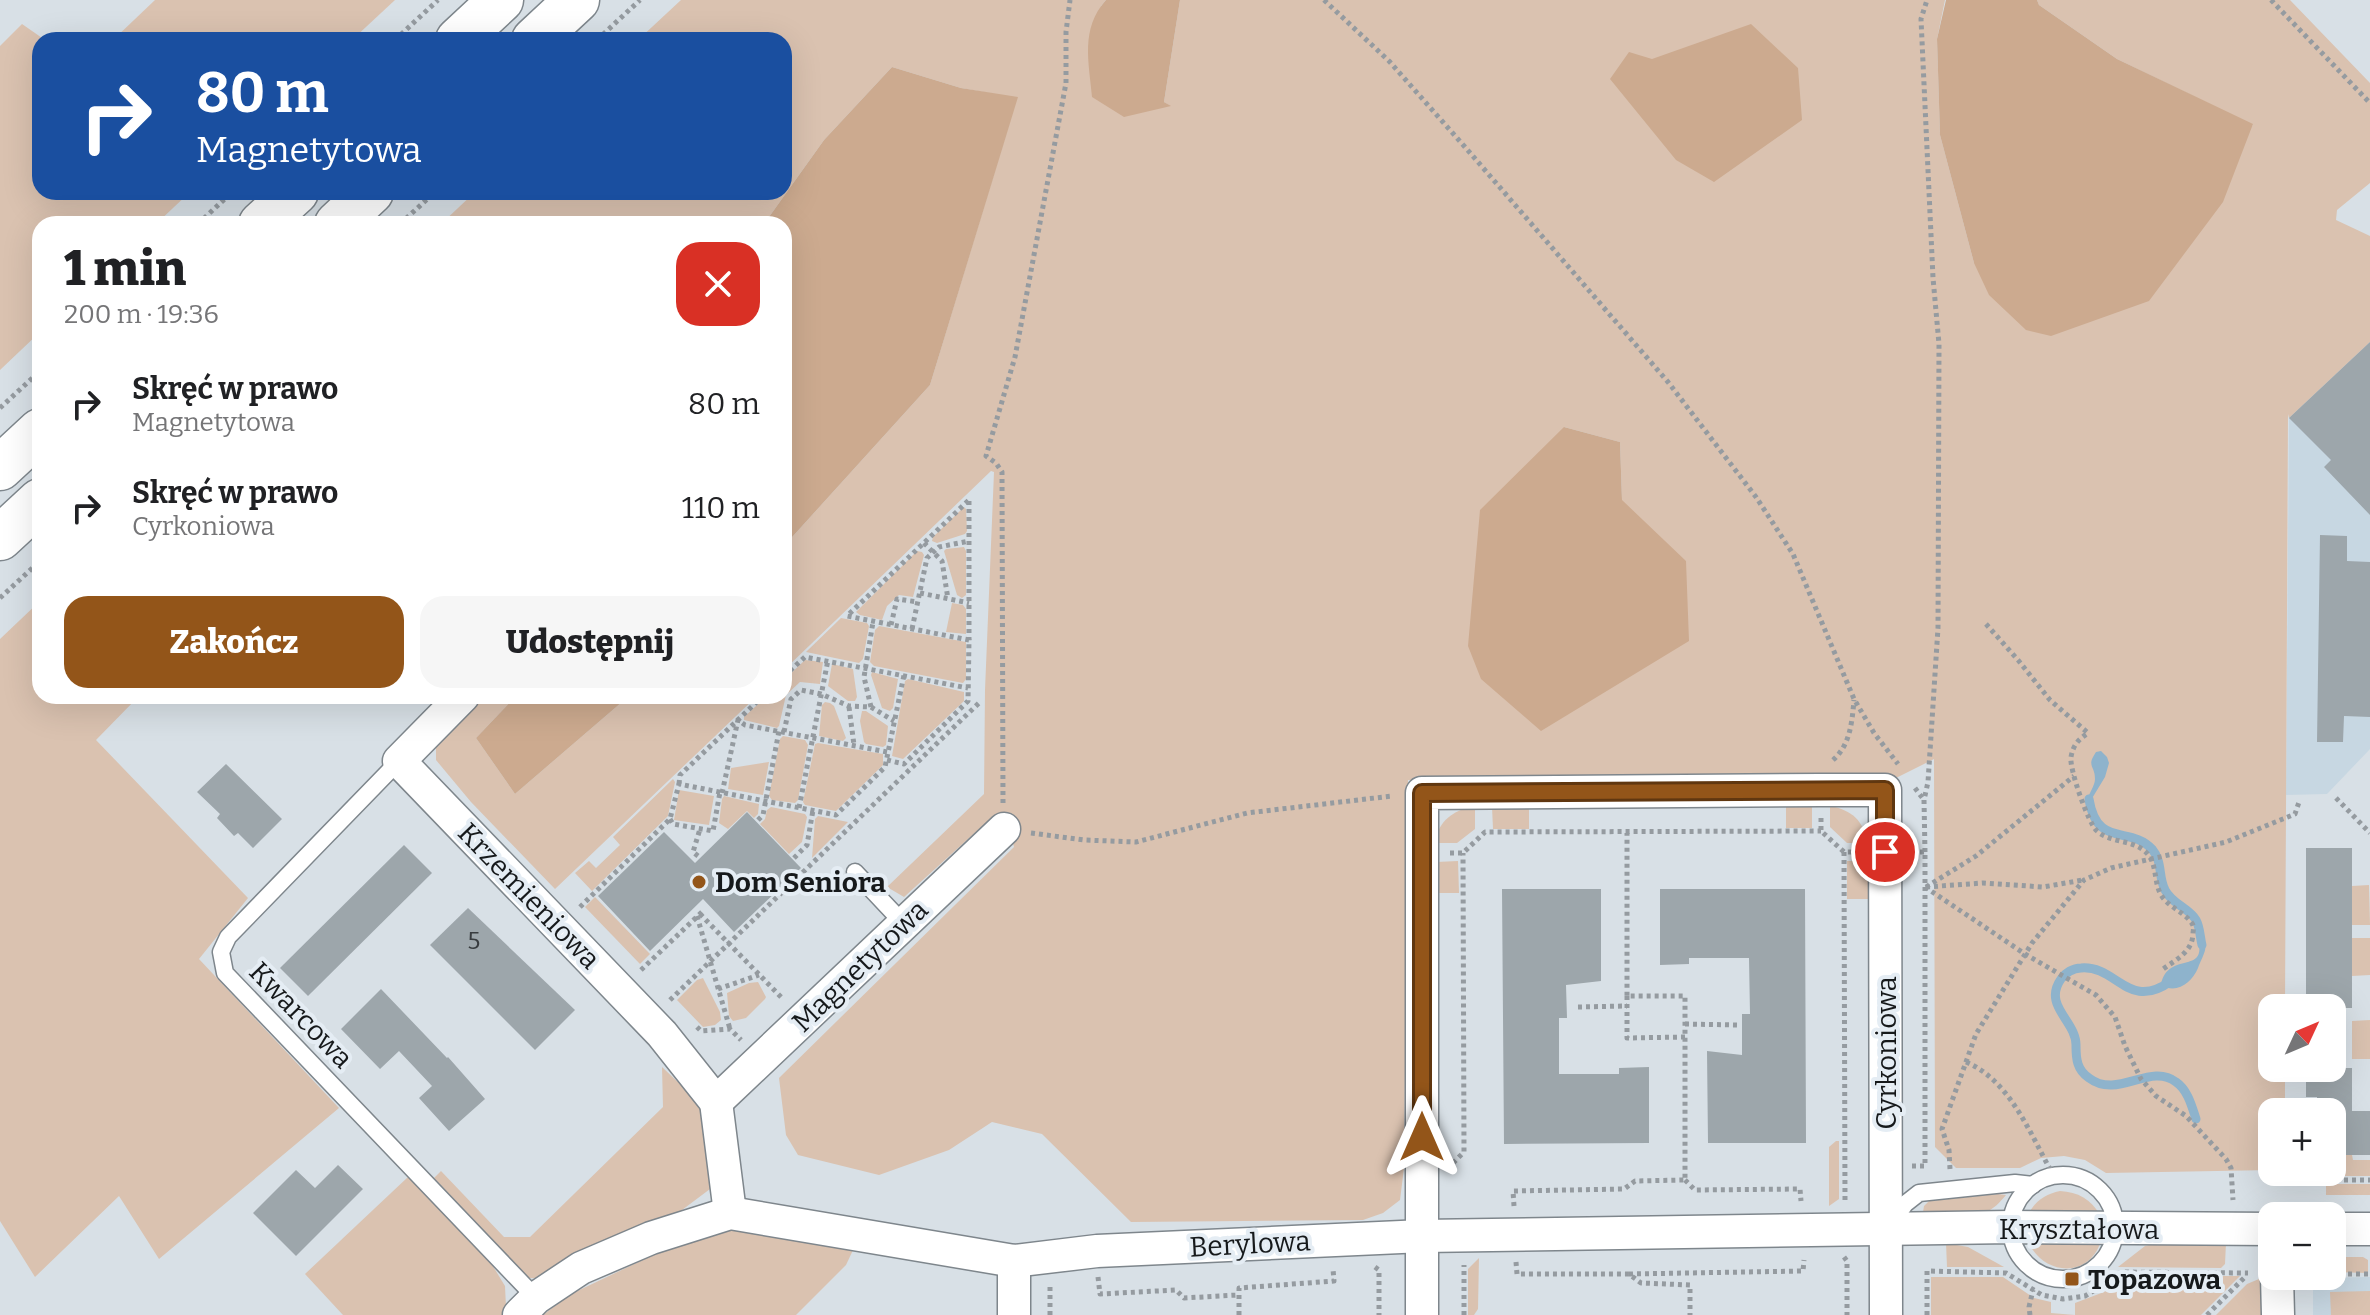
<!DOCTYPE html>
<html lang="pl">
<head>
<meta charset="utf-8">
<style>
	:root { --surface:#fff; --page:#f6f6f6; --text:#202124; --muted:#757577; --accent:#935519 }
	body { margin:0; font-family:Bitter,serif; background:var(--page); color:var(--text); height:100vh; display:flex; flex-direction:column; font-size:30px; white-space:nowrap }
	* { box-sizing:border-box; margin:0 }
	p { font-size:26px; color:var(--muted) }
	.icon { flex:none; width:44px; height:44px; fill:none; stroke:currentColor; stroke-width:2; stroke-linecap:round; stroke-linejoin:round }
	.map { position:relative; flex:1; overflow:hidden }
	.side { position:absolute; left:32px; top:216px; width:760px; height:488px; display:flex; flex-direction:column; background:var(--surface); border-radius:24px; box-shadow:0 8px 32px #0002 }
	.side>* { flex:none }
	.hud { position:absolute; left:32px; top:32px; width:760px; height:168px; border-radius:24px; box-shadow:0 8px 32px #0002; background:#1a4fa0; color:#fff; overflow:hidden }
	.needle { width:52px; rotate:46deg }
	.tools { position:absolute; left:2258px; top:994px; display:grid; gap:16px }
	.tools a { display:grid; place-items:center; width:88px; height:88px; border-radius:16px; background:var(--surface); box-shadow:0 8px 32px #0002; font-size:40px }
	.pin { position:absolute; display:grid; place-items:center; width:68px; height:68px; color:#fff; margin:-34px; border:4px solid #fff; border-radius:50%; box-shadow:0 2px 8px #0007 }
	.me { position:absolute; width:88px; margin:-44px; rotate:0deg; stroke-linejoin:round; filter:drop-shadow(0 0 6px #0008) }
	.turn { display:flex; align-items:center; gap:28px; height:168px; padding:0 32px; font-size:36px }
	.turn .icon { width:104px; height:104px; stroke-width:2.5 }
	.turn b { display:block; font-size:56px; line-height:68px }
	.round { display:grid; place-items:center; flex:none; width:84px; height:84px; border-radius:24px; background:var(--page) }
	.headline { display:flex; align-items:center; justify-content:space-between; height:136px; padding:0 32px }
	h1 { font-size:48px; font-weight:800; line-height:60px }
	.button { display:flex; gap:16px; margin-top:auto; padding:16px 32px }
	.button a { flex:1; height:92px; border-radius:24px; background:var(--accent); color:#fff; font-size:32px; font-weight:800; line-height:92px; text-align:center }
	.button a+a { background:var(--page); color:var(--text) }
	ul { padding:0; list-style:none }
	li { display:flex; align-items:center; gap:24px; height:104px; padding:0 32px }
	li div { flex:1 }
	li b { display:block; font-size:30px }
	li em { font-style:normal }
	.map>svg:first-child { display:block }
</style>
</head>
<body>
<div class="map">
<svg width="2370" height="1315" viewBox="0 0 2370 1315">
	<rect width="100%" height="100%" fill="#d8e0e6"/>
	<g fill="#c7d7e2">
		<polygon points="2370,342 2370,749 2327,794 2286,795 2289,418"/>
		<polygon points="2370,1277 2370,1315 2313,1315 2313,1278"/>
	</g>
	<g fill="#dac2b0" fill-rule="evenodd">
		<polygon points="155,0 395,0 352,40 113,40"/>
		<path d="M681,0H1106L1101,6L1092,97L1170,106L1164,102L1180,0H1945L1937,39L1940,135L1974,263L2253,125L2117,59L2039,5L2037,0H2290L2370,83V183L2337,210L2336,220L2370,236V342L2289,418L2288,414L2285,1008H2272V1068H2285V1112H2272V1170L2106,1173L2085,1160L2064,1156L2041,1158L2020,1168H1956L1935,1147L1934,759L1898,777L1408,780L1404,1168L1400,1200L1383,1213L1363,1220L1131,1222L1042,1134L992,1122L949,1150L879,1175L798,1155L786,1135L779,1078L1014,847L1013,843L989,820L904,897L887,887L984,794L985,690L994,472L991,471L784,670V546L930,385L1017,98L961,88L892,67L824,140L764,224H441L475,192H784V40H638ZM1564,427L1620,442L1622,500Z"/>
		<polygon points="22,24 45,40 40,40 40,192 190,192 156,224 40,224 40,332 0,370 0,46"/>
		<polygon points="964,507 966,509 967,531 965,534 937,543 932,541 933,537"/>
		<polygon points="964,547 966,551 966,595 962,598 957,595 944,551 946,549"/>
		<polygon points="917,551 922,552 924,555 913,597 899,595 887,606 882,620 860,615 856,612"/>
		<polygon points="40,601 40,696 139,696 96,740 248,898 199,959 339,1108 159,1259 119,1196 35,1277 0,1221 0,639"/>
		<polygon points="952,603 963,605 966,609 966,634 946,632"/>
		<polygon points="841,618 867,623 869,626 863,659 859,663 806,652"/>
		<polygon points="879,626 966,642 966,679 963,683 874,666 870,662 875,630"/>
		<polygon points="805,660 823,662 820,684 800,682 786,695 779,726 777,728 744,720 744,717 767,696 784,696 784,680"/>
		<polygon points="832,664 853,669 857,697 855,701 848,701 828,686"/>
		<polygon points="872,672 898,679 893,708 890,711 882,708 871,675"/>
		<polygon points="908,679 964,692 964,701 903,759 892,756 905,681"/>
		<polygon points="482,696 516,696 476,738 515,794 629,696 757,696 555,889 471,802 436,760 436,745"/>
		<polygon points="825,702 830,703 834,706 846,738 843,741 819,736 822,705"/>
		<polygon points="862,711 866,711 888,726 886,745 883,747 866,744 864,742 860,721"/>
		<polygon points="783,736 805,740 808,745 798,800 795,803 772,800 769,796 780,739"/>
		<polygon points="818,743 883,754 883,765 836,811 805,805 803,802 815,744"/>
		<polygon points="769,762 763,795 728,789 731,768"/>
		<polygon points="673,779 675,782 668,816 592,891 575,873 589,861 596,868 620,845 613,837"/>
		<polygon points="679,790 714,796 709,825 674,820"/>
		<polygon points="724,796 759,804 758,814 754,818 747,811 728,829 719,823 722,799"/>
		<path d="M1830,806C1852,810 1864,821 1867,843H1847L1830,827Z"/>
		<polygon points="771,807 805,814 807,817 802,842 789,854 760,824 765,819 767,810"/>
		<path d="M1469,807L1475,808V829L1457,843H1436C1437,823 1450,813 1469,807Z"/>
		<polygon points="1492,807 1529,807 1529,829 1493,829"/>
		<rect x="1786" y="807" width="26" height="21"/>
		<polygon points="818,816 848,822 812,858 815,819"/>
		<polygon points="1458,861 1459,893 1437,893 1436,862"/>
		<polygon points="1847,861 1868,861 1869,899 1847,899"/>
		<polygon points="2369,885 2370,925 2352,925 2352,886"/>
		<polygon points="595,897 650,954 640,964 585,907"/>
		<polygon points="2352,938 2370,938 2370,975 2352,976"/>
		<polygon points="703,978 720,1012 721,1020 715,1025 703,1027 677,1000 697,980"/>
		<polygon points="758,982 766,997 765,999 746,1018 733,1021 729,1016 727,993 749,983"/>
		<polygon points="2370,1020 2370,1059 2352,1059 2352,1021"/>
		<polygon points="662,1067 700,1103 718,1183 678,1213 550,1279 529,1278 434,1178 441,1171 504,1237 530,1237 663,1107"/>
		<polygon points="1836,1141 1839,1141 1839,1199 1829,1206 1829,1147"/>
		<polygon points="2332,1155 2352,1155 2353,1160 2370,1160 2370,1176 2331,1176"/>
		<polygon points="408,1177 491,1263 505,1286 506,1307 502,1315 343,1315 305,1274"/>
		<rect x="2326" y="1184" width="44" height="11"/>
		<path d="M2060,1191C2078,1192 2091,1199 2100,1215L2029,1213C2036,1200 2046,1194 2060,1191Z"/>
		<path d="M1998,1194L2006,1195C2000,1202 1993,1210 1985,1212C1968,1217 1940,1216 1923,1212L1924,1206L1929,1201Z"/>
		<polygon points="735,1230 854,1248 846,1265 796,1315 543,1315 569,1295 689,1238"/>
		<path d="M2026,1236L2102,1237C2092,1281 2039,1277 2026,1236Z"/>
		<polygon points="1946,1243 1968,1247 2004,1267 1947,1267"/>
		<polygon points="2157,1243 2226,1243 2225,1264 2221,1268 2118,1267 2145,1246"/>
		<polygon points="2332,1249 2343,1257 2363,1257 2368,1260 2368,1273 2332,1272"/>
		<polygon points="1479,1258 1478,1309 1474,1315 1468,1315 1468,1269"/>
		<polygon points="2130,1276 2240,1276 2201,1315 1931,1315 1931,1277 2003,1277 2034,1298 2051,1302 2051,1313 2075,1315 2075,1303 2104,1292 2123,1277"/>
		<polygon points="2259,1279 2269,1279 2269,1315 2216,1315 2247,1284"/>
		<polygon points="2370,1291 2370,1315 2331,1315 2330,1292"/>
	</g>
	<g fill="#ccaa8f">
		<path d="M1106,0H1180L1164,102L1171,106L1124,117L1092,97C1089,62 1080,29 1106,0Z"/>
		<polygon points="1946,0 2037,0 2039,5 2117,59 2253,124 2223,202 2149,301 2051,336 2026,330 1989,295 1974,263 1940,135 1937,39"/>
		<polygon points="1751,24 1798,68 1802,120 1714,182 1676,160 1610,79 1629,52 1652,59"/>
		<polygon points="892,67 961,88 1018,97 930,385 784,546 784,224 764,224 824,140"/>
		<polygon points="1564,427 1620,442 1622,500 1686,561 1689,641 1541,731 1481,679 1468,646 1480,510"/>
		<polygon points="516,696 629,696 515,794 476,738"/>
	</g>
	<g fill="#8eb3cc">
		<path d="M2101,751L2107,757L2109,763L2105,777L2091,800H2087C2089,794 2095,785 2095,779C2095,765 2086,767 2096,752Z"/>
		<path d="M2196,932C2213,944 2203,954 2198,968C2192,982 2177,995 2161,985C2168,948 2212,979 2196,932Z"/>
	</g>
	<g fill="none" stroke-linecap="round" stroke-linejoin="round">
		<g stroke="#8eb3cc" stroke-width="9">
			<path d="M2089,799C2097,849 2130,825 2152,849C2163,862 2158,877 2165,890C2172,904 2189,908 2196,920C2200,927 2200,937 2202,945"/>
			<path d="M2171,981C2128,1012 2117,965 2081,968C2073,968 2065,973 2061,979C2042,1006 2077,1021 2076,1046C2076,1059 2077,1070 2089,1078C2118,1100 2150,1062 2176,1082C2188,1090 2192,1107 2196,1119"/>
		</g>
	</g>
	<g fill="#9da6ab">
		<polygon points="2370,342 2370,515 2324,467 2331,460 2289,418"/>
		<polygon points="2320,535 2347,536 2347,561 2370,562 2370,717 2344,716 2343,742 2317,742"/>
		<polygon points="226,764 282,819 253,848 238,833 234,836 217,818 220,814 197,792"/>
		<polygon points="747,812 801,868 734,932 703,899 650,951 598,896 664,832 695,863"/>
		<polygon points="404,845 432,873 308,996 280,968"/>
		<rect x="2306" y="848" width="46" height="160"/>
		<polygon points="1502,889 1601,889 1601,981 1566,985 1567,1018 1559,1018 1559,1074 1619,1074 1619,1068 1649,1067 1649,1143 1504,1144"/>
		<polygon points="1660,889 1805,889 1806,1143 1708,1143 1707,1051 1742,1055 1742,1014 1750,1014 1749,958 1689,958 1689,964 1660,965"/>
		<polygon points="468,908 575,1010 535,1050 430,945"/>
		<polygon points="381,989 447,1058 448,1057 485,1099 449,1131 419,1098 432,1086 399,1051 380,1069 341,1029"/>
		<polygon points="2306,1068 2352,1068 2352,1111 2370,1111 2370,1155 2332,1155 2332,1112 2317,1112 2317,1097 2306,1097"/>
		<polygon points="338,1165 363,1189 296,1256 253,1213 296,1170 315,1188"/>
	</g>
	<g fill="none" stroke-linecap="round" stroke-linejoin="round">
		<g stroke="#7e868c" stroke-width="19">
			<g id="service">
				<polyline points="399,761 228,937 221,952 225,973 536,1298"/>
				<polyline points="855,872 904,924"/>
				<circle cx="2063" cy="1227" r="52"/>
				<polyline points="1890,1225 1905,1204 1919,1193 2015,1183 2033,1185"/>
			</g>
		</g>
		<g stroke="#7e868c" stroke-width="35">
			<g id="minor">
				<polyline points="463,696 399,761 662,1034 716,1102"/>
				<polyline points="716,1102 1004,829"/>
				<polyline points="716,1102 730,1213"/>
				<polyline points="2332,1229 2370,1229"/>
				<polyline points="2277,1276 2278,1315"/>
				<polyline points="519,1315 536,1298 581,1268 651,1238 730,1213 1014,1261 1097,1251 1423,1236 2011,1227 2272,1229"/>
				<polyline points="1014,1315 1014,1261"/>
				<polyline points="1422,1315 1422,793 1820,790 1885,790 1886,1315"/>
			</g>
		</g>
		<g stroke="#7e868c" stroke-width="47">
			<g id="primary">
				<polyline points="458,40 501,0"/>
				<polyline points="534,40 577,0"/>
				<polyline points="261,224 296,192"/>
				<polyline points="337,224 371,192"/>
				<polyline points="0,468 40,431"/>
				<polyline points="0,538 40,501"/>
			</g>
		</g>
		<g stroke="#959ba0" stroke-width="5" stroke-dasharray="4 4" stroke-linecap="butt">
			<polyline points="1324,0 1389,61 1465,147 1668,382 1756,497 1793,554 1854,699 1874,733 1898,764"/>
			<polyline points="2271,0 2370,103"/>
			<polyline points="395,40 438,0"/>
			<polyline points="597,40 640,0"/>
			<polyline points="198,224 232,192"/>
			<polyline points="400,224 435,192"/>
			<polyline points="0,408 40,371"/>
			<polyline points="969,501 969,640"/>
			<polyline points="924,543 942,561 948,599"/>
			<polyline points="920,593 969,603"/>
			<polyline points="0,598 40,561"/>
			<path d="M1986,624L2018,660L2050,700L2088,733C2079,739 2073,745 2071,757C2069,768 2088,823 2097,831C2109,842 2129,840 2142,849C2158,860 2153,878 2160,893C2167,907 2183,911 2191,922C2195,927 2193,929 2193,934C2192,952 2177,959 2163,969"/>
			<polyline points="891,625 897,599 918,602"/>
			<polyline points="912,629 927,558 939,547 969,541"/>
			<polyline points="784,676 805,657 968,688"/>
			<polyline points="849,707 854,745"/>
			<polyline points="871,707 864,677 873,622"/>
			<polyline points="784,732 791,699 801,690 821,694 849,706 871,707 894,721"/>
			<polyline points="887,760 904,764 968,701 969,640 847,616 969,500"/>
			<path d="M1833,760C1850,745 1852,723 1854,700"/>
			<polyline points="679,784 680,775 763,696"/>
			<polyline points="1915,788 1924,800"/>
			<polyline points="722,793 738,720 745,725 887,752"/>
			<polyline points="2336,798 2370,833"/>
			<polyline points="1003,803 1002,472 996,463 986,456 1015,357 1066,83 1066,32 1070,0"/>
			<polyline points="799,808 828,660"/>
			<polyline points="1821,818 1821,831 1844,852 1858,852"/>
			<polyline points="670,819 673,824 713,831 720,792"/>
			<polyline points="758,820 763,815 779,731"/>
			<polyline points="1031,833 1084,840 1136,842 1247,813 1392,796"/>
			<polyline points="1844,852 1845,1201"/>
			<polyline points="1925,852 1924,800 1928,782 1938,628 1939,344 1933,278 1921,19 1927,0"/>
			<polyline points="1450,853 1463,853 1485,832 1821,831"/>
			<polyline points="698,856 693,852 700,829"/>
			<polyline points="794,858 807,845 813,810"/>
			<polyline points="1925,887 2025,954 2096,995 2115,1017 2125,1046 2141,1079 2156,1096 2186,1116 2226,1159 2231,1168 2233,1200"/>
			<polyline points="1926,887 1976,856 2074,776"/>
			<polyline points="1926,887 1983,883 2043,887 2083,880"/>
			<polyline points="580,907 670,819 679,784 836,815 885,767 904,675"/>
			<polyline points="700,914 783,999"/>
			<polyline points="697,916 730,1029"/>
			<polyline points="641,970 703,911"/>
			<polyline points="718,989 759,975"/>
			<polyline points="1627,996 1627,1038 1685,1037"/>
			<polyline points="670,1000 980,702"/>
			<polyline points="1578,1007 1627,1006"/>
			<polyline points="1685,1024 1737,1025"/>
			<polyline points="697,1027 701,1031 730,1029 741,1040"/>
			<path d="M1966,1062C2009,1080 2029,1131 2050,1169"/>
			<polyline points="1453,1163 1464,1152 1463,853"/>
			<polyline points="1912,1166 1925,1166 1925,852 1914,852"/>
			<polyline points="1950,1169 1949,1150 1942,1129 1976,1034 2032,943 2084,880 2111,868 2226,842 2295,814 2299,802"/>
			<polyline points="1685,1180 1695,1190 1800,1189 1801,1201"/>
			<polyline points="2304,1180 2370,1180"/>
			<polyline points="1514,1206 1513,1191 1624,1189 1635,1181 1685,1180 1685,996 1627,996 1627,833"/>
			<polyline points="1844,1257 1847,1261 1847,1315"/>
			<polyline points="1516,1262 1517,1274 1629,1274 1641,1283 1690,1285 1690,1315"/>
			<polyline points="1375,1267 1379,1270 1379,1315"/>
			<polyline points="1629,1274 1803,1271 1804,1260"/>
			<polyline points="2332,1274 2370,1274"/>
			<polyline points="1098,1277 1100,1294 1176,1290 1184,1298 1238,1295"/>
			<polyline points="1050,1315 1050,1286"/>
			<polyline points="1239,1315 1239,1288 1334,1281 1333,1269"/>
			<polyline points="1464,1315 1464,1265"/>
			<polyline points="1927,1315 1927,1271 2006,1273 2042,1295 2063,1299 2085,1296 2103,1285 2121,1272 2248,1273"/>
			<polyline points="2030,1315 2029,1307 2033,1290"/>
			<polyline points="2207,1315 2246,1276"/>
		</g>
		<use href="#service" stroke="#fff" stroke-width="16"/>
		<use href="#minor" stroke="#fff" stroke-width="32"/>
		<use href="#primary" stroke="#fff" stroke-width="44"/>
	</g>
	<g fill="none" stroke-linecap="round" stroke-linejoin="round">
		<g stroke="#603710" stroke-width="20">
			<polyline id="route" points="1422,1137 1422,793 1885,790 1885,852"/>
		</g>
		<use href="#route" stroke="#935519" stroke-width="14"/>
	</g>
	<g fill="#935519" stroke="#e5edf4" stroke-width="3">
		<circle cx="699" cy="882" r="8"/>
		<rect x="2064" y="1271" width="16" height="16" rx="4"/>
	</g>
	<g text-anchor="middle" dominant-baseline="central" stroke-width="8" stroke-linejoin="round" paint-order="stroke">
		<g font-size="24" fill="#383c3f">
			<text x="474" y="941">5</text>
		</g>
		<g font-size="28" font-weight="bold" fill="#16191b" stroke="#e5edf4" text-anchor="start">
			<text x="715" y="882">Dom Seniora</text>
			<text x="2088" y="1279">Topazowa</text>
		</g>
		<g font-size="28" fill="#16191b" stroke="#e5edf4">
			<text transform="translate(529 896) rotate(46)">Krzemieniowa</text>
			<text transform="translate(860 966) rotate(-44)">Magnetytowa</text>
			<text transform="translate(301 1015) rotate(46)">Kwarcowa</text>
			<text transform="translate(1886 1053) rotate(-90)">Cyrkoniowa</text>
			<text x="2079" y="1229">Kryształowa</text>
			<text transform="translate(1250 1244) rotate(-3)">Berylowa</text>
		</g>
	</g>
</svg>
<div class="tools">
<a><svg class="needle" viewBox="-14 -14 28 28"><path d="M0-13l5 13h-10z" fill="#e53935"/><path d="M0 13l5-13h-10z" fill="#757577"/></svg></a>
<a>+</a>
<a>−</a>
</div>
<div class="pin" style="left:1885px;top:852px;background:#d93025"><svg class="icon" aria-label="arrive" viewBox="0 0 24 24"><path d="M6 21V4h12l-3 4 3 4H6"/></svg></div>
<svg class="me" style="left:1422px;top:1137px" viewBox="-20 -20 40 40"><path d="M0-17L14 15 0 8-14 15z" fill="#935519" stroke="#fff" stroke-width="4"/></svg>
<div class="hud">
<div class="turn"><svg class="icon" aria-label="right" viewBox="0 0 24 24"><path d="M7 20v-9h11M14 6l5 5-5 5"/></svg><div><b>80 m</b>Magnetytowa</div></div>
</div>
<section class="side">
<div class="headline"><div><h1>1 min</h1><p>200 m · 19:36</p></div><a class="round" style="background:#d93025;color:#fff"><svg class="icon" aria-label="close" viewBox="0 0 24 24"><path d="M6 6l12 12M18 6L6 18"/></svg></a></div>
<ul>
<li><svg class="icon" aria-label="right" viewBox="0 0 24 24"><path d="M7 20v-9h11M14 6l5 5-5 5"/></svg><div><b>Skręć w prawo</b><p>Magnetytowa</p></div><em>80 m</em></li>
<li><svg class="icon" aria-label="right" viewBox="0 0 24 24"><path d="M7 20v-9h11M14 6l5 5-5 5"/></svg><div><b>Skręć w prawo</b><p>Cyrkoniowa</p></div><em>110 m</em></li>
</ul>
<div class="button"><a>Zakończ</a><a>Udostępnij</a></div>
</section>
</div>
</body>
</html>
